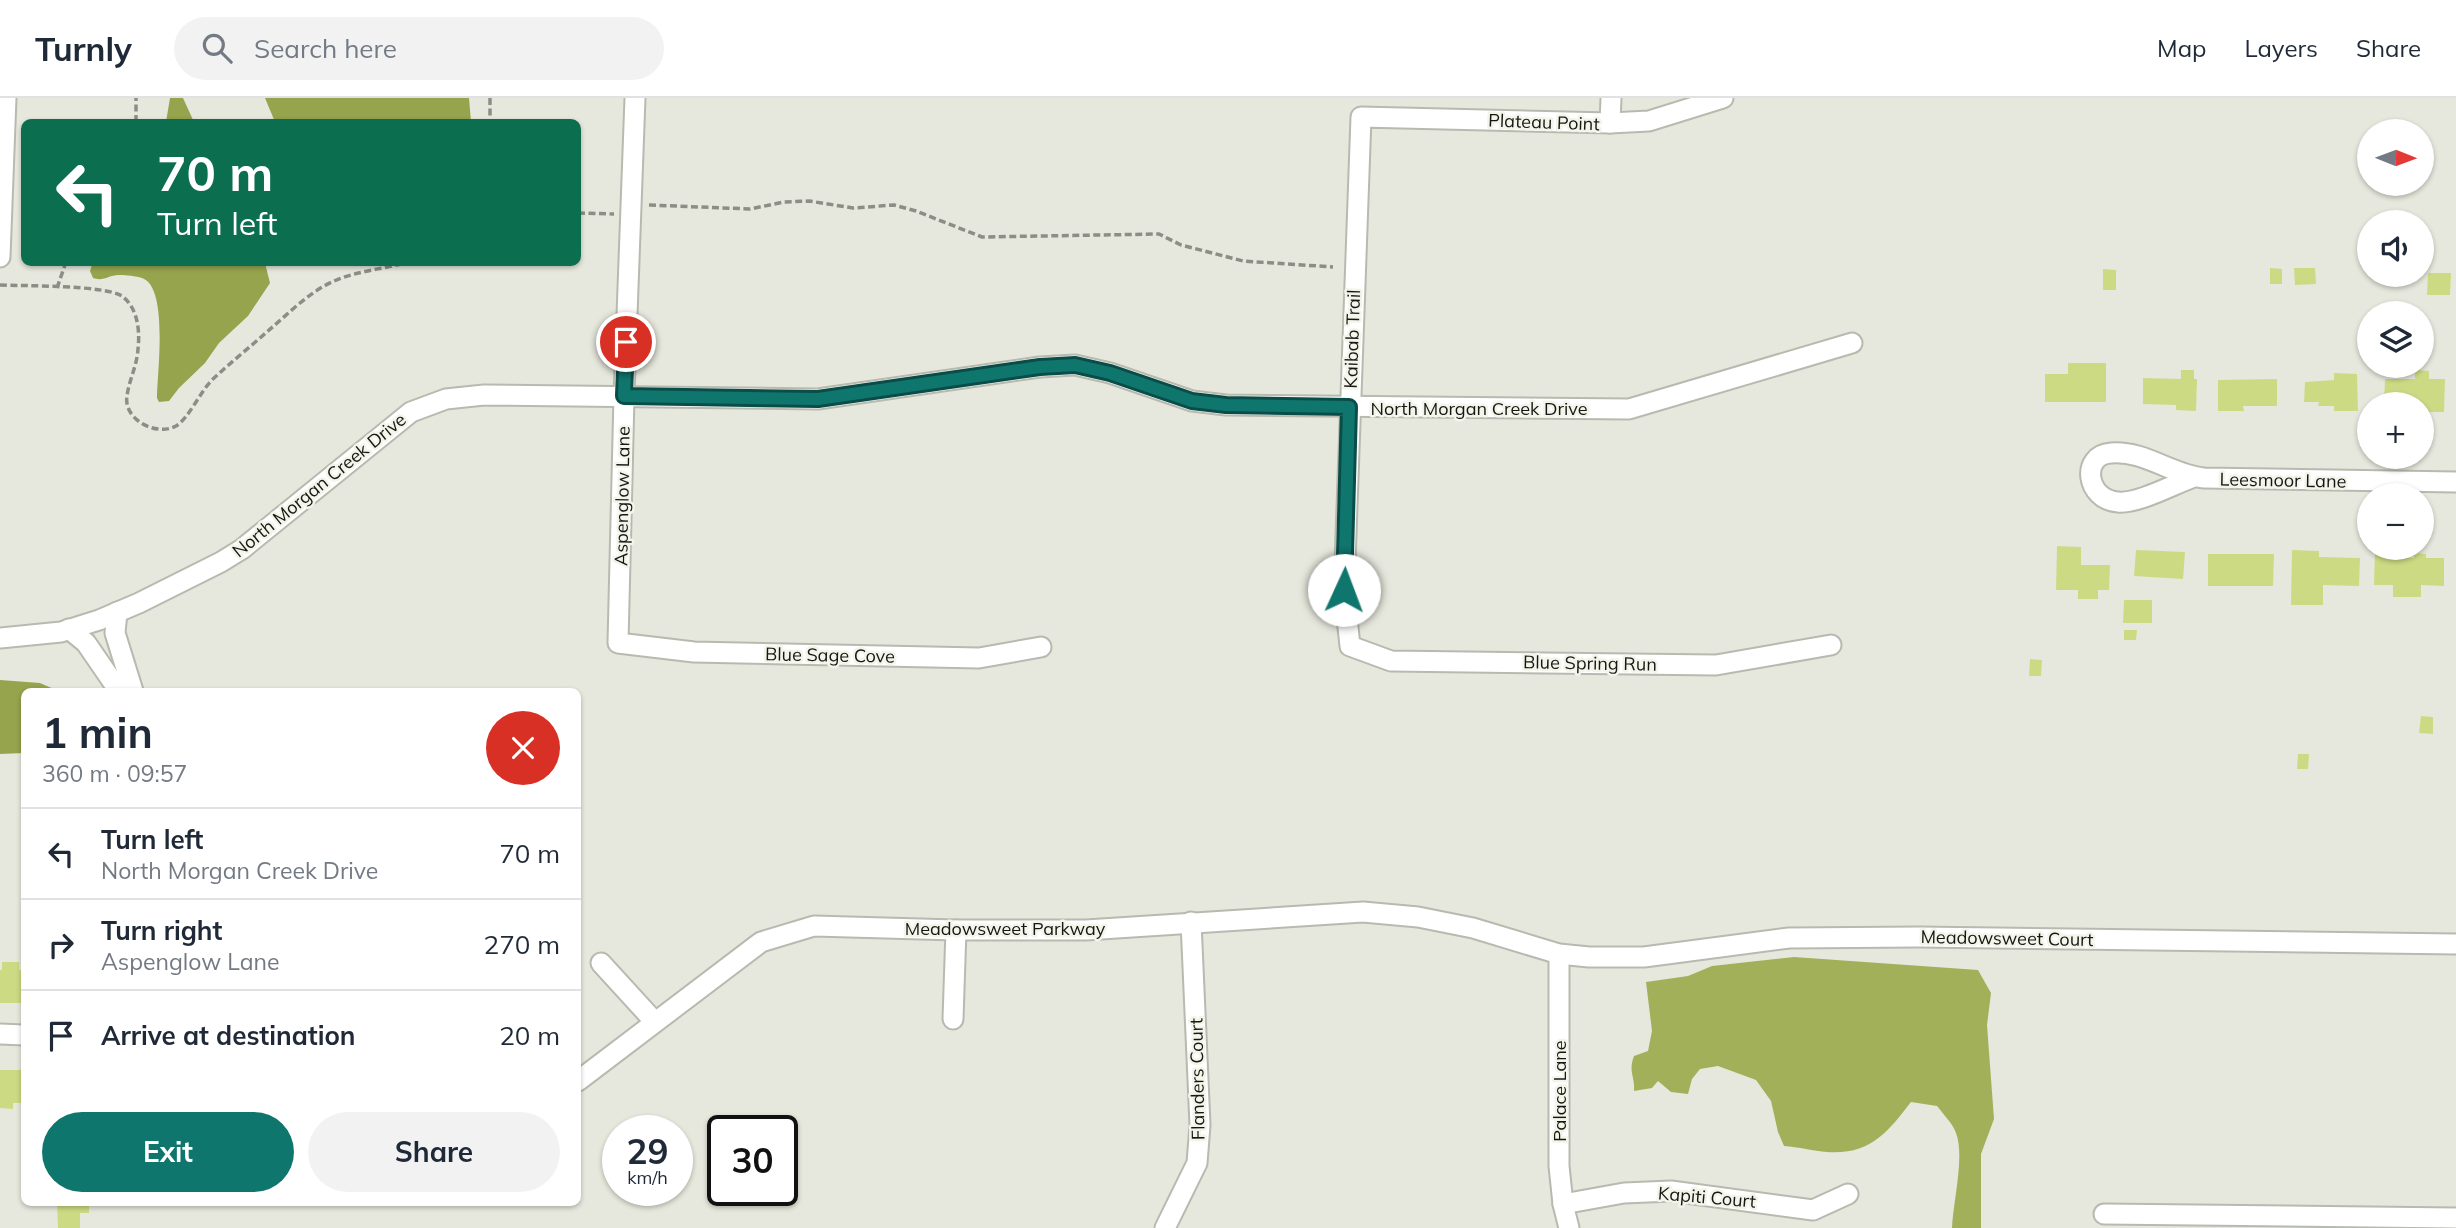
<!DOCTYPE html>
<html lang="en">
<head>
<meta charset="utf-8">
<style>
	:root { --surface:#fff; --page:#f2f2f3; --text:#1f2937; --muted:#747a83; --line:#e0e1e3; --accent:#0f766e }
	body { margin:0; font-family:Mulish,sans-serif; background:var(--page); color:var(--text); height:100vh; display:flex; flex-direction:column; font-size:26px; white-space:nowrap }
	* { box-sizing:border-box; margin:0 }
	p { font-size:23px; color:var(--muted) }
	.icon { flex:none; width:38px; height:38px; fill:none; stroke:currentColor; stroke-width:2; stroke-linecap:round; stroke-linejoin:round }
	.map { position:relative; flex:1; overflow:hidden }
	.sheet { position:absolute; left:21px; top:590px; width:560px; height:518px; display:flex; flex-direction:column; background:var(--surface); border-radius:10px; box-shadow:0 2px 5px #0004 }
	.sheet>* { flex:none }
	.guide { position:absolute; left:21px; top:21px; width:560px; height:147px; border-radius:10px; box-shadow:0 2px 5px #0004; background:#0b6e4f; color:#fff; overflow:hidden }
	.needle { width:46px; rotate:91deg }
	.buttons { position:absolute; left:2357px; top:21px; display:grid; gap:14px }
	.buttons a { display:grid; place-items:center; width:77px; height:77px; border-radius:50%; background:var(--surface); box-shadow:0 2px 5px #0004; font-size:35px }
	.speed { position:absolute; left:602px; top:1017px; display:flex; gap:14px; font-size:35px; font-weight:700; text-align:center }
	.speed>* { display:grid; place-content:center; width:91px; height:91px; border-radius:50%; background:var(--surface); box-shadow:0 2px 5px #0004; line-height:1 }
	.speed small { font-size:18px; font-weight:400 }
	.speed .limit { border:4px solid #111; border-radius:10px; background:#fff; color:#111 }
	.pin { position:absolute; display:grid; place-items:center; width:60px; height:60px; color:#fff; margin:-30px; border:4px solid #fff; border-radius:50%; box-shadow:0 2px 7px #0007 }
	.me { position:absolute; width:77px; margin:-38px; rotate:2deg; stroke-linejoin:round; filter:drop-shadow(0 0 5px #0008) }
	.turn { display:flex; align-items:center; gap:24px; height:147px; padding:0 21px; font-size:32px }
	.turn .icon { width:91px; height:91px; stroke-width:2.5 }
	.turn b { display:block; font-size:49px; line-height:60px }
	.round { display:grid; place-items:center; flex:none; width:74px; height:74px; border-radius:37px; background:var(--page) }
	.summary { display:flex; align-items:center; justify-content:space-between; height:119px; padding:0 21px }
	h1 { font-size:42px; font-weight:700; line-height:52px }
	.primary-button { display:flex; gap:14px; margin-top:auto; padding:14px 21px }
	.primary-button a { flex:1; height:80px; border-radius:42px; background:var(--accent); color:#fff; font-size:28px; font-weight:700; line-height:80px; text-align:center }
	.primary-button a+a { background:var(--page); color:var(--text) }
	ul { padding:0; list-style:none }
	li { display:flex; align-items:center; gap:21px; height:91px; padding:0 21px; border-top:2px solid var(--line) }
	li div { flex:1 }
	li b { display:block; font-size:26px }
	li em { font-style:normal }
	header { display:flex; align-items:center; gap:42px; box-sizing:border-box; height:98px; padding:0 35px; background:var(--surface); border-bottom:2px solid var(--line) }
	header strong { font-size:33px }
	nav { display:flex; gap:38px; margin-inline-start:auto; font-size:24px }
	.search { width:490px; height:63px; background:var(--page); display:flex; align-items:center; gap:18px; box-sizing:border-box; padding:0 24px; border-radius:38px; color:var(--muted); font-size:26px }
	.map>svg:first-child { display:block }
</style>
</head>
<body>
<header>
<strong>Turnly</strong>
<div class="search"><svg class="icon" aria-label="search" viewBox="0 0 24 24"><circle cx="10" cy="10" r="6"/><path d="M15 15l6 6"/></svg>Search here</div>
<nav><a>Map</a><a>Layers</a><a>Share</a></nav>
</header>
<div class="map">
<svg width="2456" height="1130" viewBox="0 0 2456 1130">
	<rect width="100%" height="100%" fill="#e6e8dd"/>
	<path fill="#a3b05a" d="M1794,859L1978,872L1991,895L1987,927L1994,1021L1981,1056V1130H1952C1953,1104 1965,1058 1956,1035C1953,1026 1943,1016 1937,1008L1911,1004C1887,1035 1870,1057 1827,1054C1814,1053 1798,1049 1784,1048L1778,1034L1771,1003L1756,982L1718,968L1700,971L1692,981L1688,996L1671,994L1658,983L1652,990L1634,993C1635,978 1628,974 1634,958L1648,953L1652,933L1646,884L1688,878L1712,868Z"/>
	<g fill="#96a44d">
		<polygon points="170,0 183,0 194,24 166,24"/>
		<polygon points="265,0 469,0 471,24 275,24"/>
		<path d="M93,164L265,165L270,185L248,218L219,245L205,265L179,290L169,303L159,304L157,300C157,276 169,189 142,180C136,178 126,177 120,177C110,176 104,184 93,180L90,173Z"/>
		<polygon points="0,582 40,585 56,592 64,591 69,593 24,593 24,655 0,656"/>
	</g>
	<g fill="#ccdb83">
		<polygon points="2270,170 2282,171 2282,186 2270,186"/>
		<polygon points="2294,170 2315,170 2316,186 2295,187"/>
		<polygon points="2103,171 2116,172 2116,192 2103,192"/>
		<polygon points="2428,175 2451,175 2450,197 2427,197"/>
		<polygon points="2068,265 2106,265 2106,304 2045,304 2045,276 2068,276"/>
		<polygon points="2181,272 2194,272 2194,281 2197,281 2196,313 2176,312 2176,307 2143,306 2143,280 2181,281"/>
		<polygon points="2415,272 2429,273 2429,281 2445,281 2444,314 2422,314 2422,306 2384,306 2385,281 2415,281"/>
		<polygon points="2334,275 2357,276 2358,313 2334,313 2334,308 2318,308 2319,304 2304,304 2305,284 2334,282"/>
		<polygon points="2277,281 2277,308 2243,308 2244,313 2218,313 2218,282"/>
		<polygon points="2057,448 2081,449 2081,467 2110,467 2109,492 2098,492 2098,501 2078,501 2078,492 2056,492"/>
		<polygon points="2136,452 2185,454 2183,481 2134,478"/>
		<polygon points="2292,452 2319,453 2319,459 2360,460 2359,488 2323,487 2323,507 2291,507"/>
		<polygon points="2375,453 2399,453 2399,460 2414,460 2414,455 2426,456 2426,460 2444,460 2444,488 2421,487 2421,499 2393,499 2393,487 2374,487"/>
		<polygon points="2208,456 2274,456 2273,488 2208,488"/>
		<polygon points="2124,502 2152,502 2152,525 2123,525"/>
		<polygon points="2124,532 2137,532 2136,542 2124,542"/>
		<polygon points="2030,561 2042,562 2041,578 2029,578"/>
		<polygon points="2421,618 2433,619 2433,636 2419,635"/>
		<polygon points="2298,656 2309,656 2308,671 2297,671"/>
		<polygon points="2,864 19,864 19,872 24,872 24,905 0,905 0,872 2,872"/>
		<polygon points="0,972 24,972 24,1005 13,1005 13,1011 0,1010"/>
		<polygon points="57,1104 89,1104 89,1115 80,1115 80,1130 58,1130"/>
	</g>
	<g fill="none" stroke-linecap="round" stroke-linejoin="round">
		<g stroke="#b7baaf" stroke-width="23">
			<g id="minor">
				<polyline points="635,0 624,298 618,545 694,554 979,560 1041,549"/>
				<polyline points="1723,0 1649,23 1610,25 1361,19 1344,492 1350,548 1391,563 1716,567 1831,547"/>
				<polyline points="1610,25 1611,0"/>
				<polyline points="0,159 6,0"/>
				<path d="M2194,379C2174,386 2138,406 2118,404C2086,402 2080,357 2111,355C2144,352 2172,377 2204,380L2456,384"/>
				<polyline points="117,514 115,535 133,593"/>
				<polyline points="69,531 86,545 119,593"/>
				<polyline points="0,540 61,534 99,522 139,505 221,464 242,451 411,314 446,301 484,297 818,301 1040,269 1075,267 1110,275 1192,303 1226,307 1629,311 1852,245"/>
				<polyline points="1559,856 1559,1068 1563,1106 1569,1130"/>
				<polyline points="601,865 654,923"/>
				<polyline points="953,921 956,832"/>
				<polyline points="0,936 24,937"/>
				<polyline points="578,983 761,844 814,828 956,832 1086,832 1363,814 1418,819 1473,830 1559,856 1589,859 1644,859 1789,840 1919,839 2456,846"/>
				<polyline points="1563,1106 1624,1095 1671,1093 1813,1112 1848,1096"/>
				<polyline points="2104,1116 2456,1120"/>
				<polyline points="1165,1130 1197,1065 1200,1027 1191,824"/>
			</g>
		</g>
		<g stroke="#8c8d85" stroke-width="3.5" stroke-dasharray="7 3.5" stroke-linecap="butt">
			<polyline points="490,0 490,24"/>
			<polyline points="136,24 136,0"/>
			<polyline points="649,107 750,111 784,104 809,103 853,110 894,107 916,113 982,139 1159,136 1181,147 1243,163 1333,169"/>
			<polyline points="578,115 614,116"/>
			<path d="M0,187C23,188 105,187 122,198C138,210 140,233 138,251C137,268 129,282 127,298C123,321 156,339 176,328C189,320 200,294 212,282C230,265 250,249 268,233C288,216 308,195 332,184C355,173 384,171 409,164"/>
			<polyline points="57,190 66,164"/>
		</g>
		<use href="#minor" stroke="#fff" stroke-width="19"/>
	</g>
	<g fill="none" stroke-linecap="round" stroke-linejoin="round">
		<g stroke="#0a4d48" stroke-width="18">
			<polyline id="route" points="626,244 624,298 818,301 1040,269 1075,267 1110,275 1192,303 1226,307 1349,309 1344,492"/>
		</g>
		<use href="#route" stroke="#0f766e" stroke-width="12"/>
	</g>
	<g text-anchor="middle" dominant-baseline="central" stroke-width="5" stroke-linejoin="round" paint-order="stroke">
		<g font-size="18" fill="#161713" stroke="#f3f5ea">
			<text transform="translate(1544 24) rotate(2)">Plateau Point</text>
			<text transform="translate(1352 241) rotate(-88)">Kaibab Trail</text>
			<text x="1479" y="310">North Morgan Creek Drive</text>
			<text transform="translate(2283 382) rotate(1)">Leesmoor Lane</text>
			<text transform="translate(319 387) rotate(-39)">North Morgan Creek Drive</text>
			<text transform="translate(622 398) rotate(-89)">Aspenglow Lane</text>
			<text transform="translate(830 557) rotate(1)">Blue Sage Cove</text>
			<text transform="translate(1590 565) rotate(1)">Blue Spring Run</text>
			<text x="1005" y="830">Meadowsweet Parkway</text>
			<text transform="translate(2007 840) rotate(1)">Meadowsweet Court</text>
			<text transform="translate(1197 981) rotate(-91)">Flanders Court</text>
			<text transform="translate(1559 993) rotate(-90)">Palace Lane</text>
			<text transform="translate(1707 1099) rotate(5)">Kapiti Court</text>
		</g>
	</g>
</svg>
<div class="buttons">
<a><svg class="needle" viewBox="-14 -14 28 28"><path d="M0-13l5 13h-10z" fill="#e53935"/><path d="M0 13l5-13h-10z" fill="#747a83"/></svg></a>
<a><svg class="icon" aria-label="sound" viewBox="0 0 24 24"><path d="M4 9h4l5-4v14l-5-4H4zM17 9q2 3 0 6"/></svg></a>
<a><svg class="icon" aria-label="layers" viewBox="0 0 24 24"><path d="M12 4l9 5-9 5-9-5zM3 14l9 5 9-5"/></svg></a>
<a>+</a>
<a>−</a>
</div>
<div class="speed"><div>29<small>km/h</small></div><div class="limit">30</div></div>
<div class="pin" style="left:626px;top:244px;background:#d93025"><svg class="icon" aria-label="arrive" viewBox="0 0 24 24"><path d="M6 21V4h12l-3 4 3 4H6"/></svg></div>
<svg class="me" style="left:1344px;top:492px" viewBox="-20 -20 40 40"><circle r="19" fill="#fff"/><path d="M0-13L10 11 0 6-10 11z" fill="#0f766e"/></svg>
<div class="guide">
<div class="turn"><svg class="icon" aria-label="left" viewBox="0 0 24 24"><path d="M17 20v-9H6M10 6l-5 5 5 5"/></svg><div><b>70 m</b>Turn left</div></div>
</div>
<section class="sheet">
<div class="summary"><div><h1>1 min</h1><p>360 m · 09:57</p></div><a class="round" style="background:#d93025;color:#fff"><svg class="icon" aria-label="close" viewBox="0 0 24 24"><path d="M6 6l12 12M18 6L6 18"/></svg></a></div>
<ul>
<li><svg class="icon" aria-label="left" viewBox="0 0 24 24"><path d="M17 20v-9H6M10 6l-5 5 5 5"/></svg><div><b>Turn left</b><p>North Morgan Creek Drive</p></div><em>70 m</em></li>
<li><svg class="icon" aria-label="right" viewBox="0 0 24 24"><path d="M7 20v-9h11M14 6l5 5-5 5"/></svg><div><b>Turn right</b><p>Aspenglow Lane</p></div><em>270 m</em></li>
<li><svg class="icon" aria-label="arrive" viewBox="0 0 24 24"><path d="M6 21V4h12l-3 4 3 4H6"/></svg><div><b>Arrive at destination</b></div><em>20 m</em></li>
</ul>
<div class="primary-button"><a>Exit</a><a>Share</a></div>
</section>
</div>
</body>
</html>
